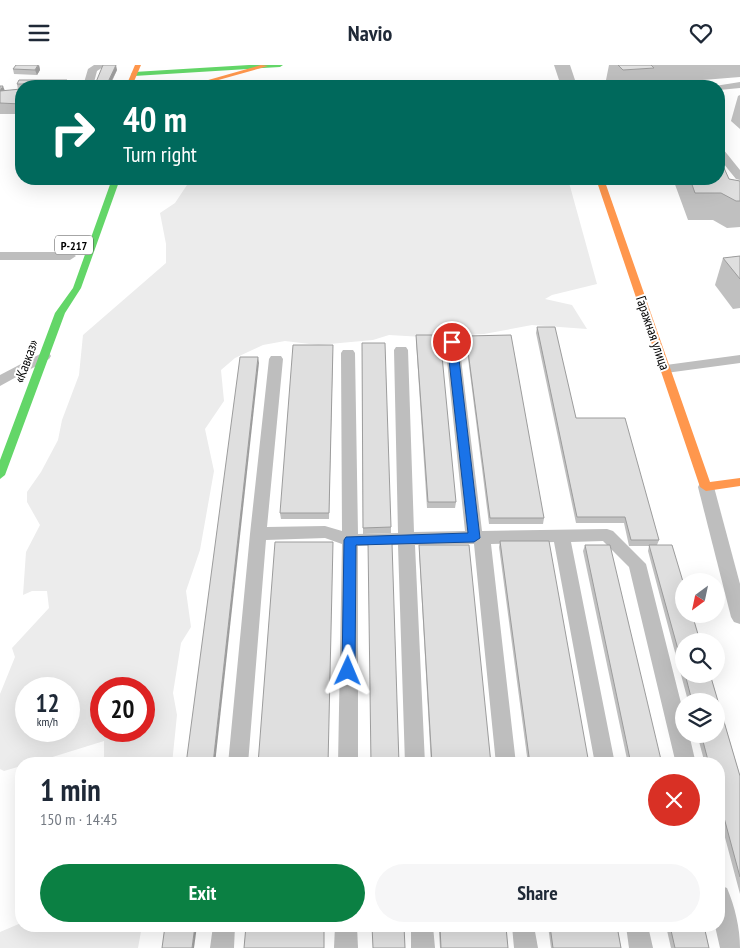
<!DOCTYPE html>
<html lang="en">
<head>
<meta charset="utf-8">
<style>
	:root { --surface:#fff; --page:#f6f6f7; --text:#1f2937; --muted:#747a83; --accent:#0b8043 }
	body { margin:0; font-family:"PT Sans Narrow",sans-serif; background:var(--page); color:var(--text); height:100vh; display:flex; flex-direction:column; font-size:19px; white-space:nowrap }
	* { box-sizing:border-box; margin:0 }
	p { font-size:16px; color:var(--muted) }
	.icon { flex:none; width:28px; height:28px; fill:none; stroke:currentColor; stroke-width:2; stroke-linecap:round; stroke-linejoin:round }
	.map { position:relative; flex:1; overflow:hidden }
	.details { position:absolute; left:15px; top:692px; width:710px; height:175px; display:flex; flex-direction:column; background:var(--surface); border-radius:20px; box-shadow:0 5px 20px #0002 }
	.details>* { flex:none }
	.hud { position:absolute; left:15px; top:15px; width:710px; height:105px; border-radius:20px; box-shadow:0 5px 20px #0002; background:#00695c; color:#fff; overflow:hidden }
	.needle { width:32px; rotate:213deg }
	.buttons { position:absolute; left:675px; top:508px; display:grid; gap:10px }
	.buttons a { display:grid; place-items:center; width:50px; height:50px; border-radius:50%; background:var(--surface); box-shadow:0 5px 20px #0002; font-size:25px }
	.speed { position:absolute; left:15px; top:612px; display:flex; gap:10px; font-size:25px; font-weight:700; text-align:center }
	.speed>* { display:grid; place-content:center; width:65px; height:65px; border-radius:50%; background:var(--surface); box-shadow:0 5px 20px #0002; line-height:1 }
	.speed small { font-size:12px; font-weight:400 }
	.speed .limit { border:8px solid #d22; background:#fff; color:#111 }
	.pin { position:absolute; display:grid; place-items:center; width:42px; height:42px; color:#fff; margin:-21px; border:2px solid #fff; border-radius:50%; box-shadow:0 1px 5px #0007 }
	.me { position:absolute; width:55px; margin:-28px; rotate:1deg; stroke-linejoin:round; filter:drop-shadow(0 0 4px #0008) }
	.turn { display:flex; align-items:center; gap:18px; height:105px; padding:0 25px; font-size:22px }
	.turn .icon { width:65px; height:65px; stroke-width:2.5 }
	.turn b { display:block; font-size:35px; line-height:42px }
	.round { display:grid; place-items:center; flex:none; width:52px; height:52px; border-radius:26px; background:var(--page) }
	.summary { display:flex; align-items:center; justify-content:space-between; height:85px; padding:0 25px }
	h1 { font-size:30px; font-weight:600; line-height:38px }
	.button { display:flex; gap:10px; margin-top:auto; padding:10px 25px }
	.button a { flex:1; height:58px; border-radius:30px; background:var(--accent); color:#fff; font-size:20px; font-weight:600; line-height:58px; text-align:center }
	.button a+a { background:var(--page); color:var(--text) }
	header { display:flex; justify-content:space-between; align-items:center; height:65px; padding:0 25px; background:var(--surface); font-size:22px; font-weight:600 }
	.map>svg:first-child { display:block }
</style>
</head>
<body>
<header><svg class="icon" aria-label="menu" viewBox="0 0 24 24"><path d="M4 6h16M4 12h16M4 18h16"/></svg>Navio<svg class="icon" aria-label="heart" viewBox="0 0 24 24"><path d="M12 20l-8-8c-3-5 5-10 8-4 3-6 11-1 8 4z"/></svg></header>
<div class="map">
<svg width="740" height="883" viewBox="0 0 740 883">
	<rect width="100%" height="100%" fill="#fff"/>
	<g fill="#ececec" fill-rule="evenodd">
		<path d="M191,114H568L597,219L552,230L545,234L572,240L587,264L532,260L484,269L423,272L389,270L373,275L318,280L285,276L263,280L235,293L221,305L224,336L205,364L214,406L200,485L186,526L191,562L181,578L173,628L177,650L172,699H104V676L30,699H21V701L4,706L0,704V629L15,592L12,583L49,543L47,526H32L23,530L26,487L40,460L27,437V427L41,407L58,375L62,355L79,310L83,270L166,198V179L160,148L175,138ZM26,624H69V666H26ZM101,624H144V666H101Z"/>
		<polygon points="21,858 21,861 56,861 70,864 72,861 142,861 138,883 0,883 0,867"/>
	</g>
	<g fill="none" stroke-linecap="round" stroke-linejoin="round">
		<g fill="#bebebe" fill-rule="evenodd">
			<polygon points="94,0 106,0 97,6 93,21 83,21 88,4"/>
			<polygon points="740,17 740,23 719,25 719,21 715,21"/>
			<polygon points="719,83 723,84 740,105 740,115 736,114 719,93"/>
			<polygon points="0,187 70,187 76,191 70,195 0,195"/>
			<polygon points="452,273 459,277 482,466 607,464 613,466 646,499 684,650 684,669 689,669 696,699 676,699 629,502 603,476 571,477 615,699 595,699 554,477 491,479 516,699 496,699 474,479 415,480 425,699 405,699 398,480 358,481 358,699 338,699 342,479 325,473 266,475 248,699 228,699 250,469 269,294 271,291 281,291 283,294 267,462 325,461 342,466 341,288 343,285 353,285 355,288 358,469 398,468 394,285 396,282 406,282 408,285 414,467 465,466 445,277"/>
			<polygon points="44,287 49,288 51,291 49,294 0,321 0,310"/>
			<polygon points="740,290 740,298 666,308 661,307 659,304 661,301 666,300"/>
			<polygon points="706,416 712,418 714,422 740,519 740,559 734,557 731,552 698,422 700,418"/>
			<path d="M719,820L727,823C735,842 740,863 740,883H720L715,861H719Z"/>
			<polygon points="213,861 235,861 234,883 210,883"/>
			<polygon points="335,861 357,861 358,883 334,883"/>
			<polygon points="411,861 433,861 435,883 411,883"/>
			<polygon points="512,861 534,861 538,883 514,883"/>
			<polygon points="626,861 648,861 653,883 629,883"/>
		</g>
		<polygon fill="#bebebe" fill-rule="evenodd" points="554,0 570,0 577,21 561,21"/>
		<g fill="#63d668" fill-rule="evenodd">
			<polygon points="249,0 283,0 280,2 134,11 131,9 134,7"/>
			<polygon points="112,114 120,114 81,223 65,248 5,410 0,414 0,395 55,248 73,223"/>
		</g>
		<g fill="#ff974d" fill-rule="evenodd">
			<polygon points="135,0 141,0 132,21 126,21"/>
			<polygon points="261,0 268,1 197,21 187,21"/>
			<polygon points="596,114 604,114 710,417 740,413 740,421 706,426 700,422"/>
		</g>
	</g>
	<g fill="#c0c0c0">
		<polygon points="39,0 40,5 37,10 14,9 13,4"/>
		<polygon points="609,0 740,0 740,12 653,19 655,21 611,21 606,15"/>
		<polygon points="117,5 110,21 96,21 96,17"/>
		<polygon points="67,15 68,21 21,21 21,49 0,49 0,21 5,26 18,25 17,19"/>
		<polygon points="740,30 740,64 731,56 738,31"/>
		<polygon points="673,114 729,114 740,116 740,162 727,163 713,155 688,155"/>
		<polygon points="740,191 740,243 733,244 715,220 723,193"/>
		<polygon points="537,262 576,353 659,475 657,480 684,576 684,609 710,609 740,711 740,829 719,750 719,699 705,699 697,669 716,669 716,636 688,636 648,486 649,481 629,481 624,458 576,458 536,268"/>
		<polygon points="416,270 456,437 455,443 427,443 416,276"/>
		<polygon points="466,271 544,453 543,459 489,459 466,277"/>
		<polygon points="362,278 391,462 391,468 363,469"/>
		<polygon points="333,286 329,454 281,454 280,448"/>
		<polygon points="500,476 589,699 528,699 499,482"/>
		<polygon points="419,480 491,699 431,699 419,486"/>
		<polygon points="585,480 662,699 628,699 583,486"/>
		<polygon points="548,861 617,861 621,883 551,883"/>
		<polygon points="666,861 704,861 709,883 671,883"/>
		<polygon points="440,862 508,883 440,883 439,867"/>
	</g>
	<g fill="#9c9c9c">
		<polygon points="39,0 40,5 37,10 35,5"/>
		<polygon points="116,0 117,5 109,21 108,17"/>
		<polygon points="67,15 68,21 64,21"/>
		<polygon points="3,21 5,26 0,26"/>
		<polygon points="258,292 259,298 215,699 213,699"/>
		<polygon points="195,861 197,861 194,883 192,883"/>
	</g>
	<g fill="#dfdfdf" stroke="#9c9c9c">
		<polygon points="16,0 38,0 35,5 13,4"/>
		<polygon points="103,0 116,0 108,17 96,17"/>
		<polygon points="618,0 651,0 654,3 623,5"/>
		<polygon points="19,15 67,15 64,21 37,21 39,19 17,19"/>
		<polygon points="651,17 655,21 622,21 621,19"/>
		<polygon points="0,21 3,21 0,26"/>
		<polygon points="21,24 21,39 0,38 0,26"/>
		<polygon points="719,92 729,114 740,116 740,136 736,136 721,128 695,128 690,114 719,114"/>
		<polygon points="740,191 740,214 723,193"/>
		<polygon points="537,262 555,262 576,353 625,353 659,475 631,475 625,452 577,452"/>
		<polygon points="416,270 440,270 456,437 428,437"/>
		<polygon points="511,270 544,453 490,453 466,271"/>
		<polygon points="362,278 385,278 391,462 363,463"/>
		<polygon points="293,280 333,280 329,448 280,448"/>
		<polygon points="240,292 258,292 213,699 186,699"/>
		<polygon points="500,476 549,476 589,699 530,699"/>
		<polygon points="275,477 333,477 328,699 258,699"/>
		<polygon points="368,477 392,478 399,699 371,699"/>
		<polygon points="419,480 469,480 491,699 432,699"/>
		<polygon points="585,480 610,480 662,699 631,699"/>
		<polygon points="649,480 672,480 684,520 684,549 692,549 700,576 684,576 684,606"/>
		<polygon points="685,609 710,609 740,711 740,812 719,734 719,699 709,699 701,669 716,669 716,636 692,636"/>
		<polygon points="165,861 195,861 192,883 162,883"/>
		<polygon points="246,861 324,861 324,883 244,883"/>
		<polygon points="372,861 404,861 405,883 373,883"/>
		<polygon points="550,861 617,861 621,883 553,883"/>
		<polygon points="670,861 704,861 709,883 675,883"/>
		<polygon points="440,862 506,862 508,883 441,883"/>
	</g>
	<polygon fill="#1a73e8" stroke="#114b97" points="452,274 457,277 480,473 474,477 356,480 355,606 353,610 348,611 344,610 342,606 344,475 346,472 468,468 447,277"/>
	<g text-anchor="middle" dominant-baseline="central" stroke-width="4" stroke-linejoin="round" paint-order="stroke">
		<rect fill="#fff" stroke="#4c4c4c" stroke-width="1" x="55" y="170.5" width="38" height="19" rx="4"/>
		<g font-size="12" font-weight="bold" fill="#000">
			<text x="74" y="180">Р-217</text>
		</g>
		<g font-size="14" fill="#000" stroke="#fff">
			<text transform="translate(653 268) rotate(71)">Гаражная улица</text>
			<text transform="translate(26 296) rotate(-70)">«Кавказ»</text>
		</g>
	</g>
</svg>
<div class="buttons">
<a><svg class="needle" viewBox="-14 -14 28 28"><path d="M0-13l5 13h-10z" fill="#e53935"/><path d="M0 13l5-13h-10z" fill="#747a83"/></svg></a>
<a><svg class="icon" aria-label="search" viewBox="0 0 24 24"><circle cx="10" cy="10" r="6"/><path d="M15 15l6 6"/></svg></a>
<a><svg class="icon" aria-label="layers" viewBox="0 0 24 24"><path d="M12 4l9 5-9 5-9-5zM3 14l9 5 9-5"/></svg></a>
</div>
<div class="speed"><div>12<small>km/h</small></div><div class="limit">20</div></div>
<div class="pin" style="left:452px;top:277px;background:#d93025"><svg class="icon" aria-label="arrive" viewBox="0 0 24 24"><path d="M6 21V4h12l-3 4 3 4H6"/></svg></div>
<svg class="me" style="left:348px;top:606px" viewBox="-20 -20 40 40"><path d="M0-17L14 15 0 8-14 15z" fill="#1a73e8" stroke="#fff" stroke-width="4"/></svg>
<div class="hud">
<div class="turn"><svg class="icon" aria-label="right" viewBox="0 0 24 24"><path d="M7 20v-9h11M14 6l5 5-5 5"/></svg><div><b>40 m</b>Turn right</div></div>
</div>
<section class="details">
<div class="summary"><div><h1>1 min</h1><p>150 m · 14:45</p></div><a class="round" style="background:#d93025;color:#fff"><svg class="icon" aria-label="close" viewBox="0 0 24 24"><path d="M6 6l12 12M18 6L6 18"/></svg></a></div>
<div class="button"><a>Exit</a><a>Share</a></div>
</section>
</div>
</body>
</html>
